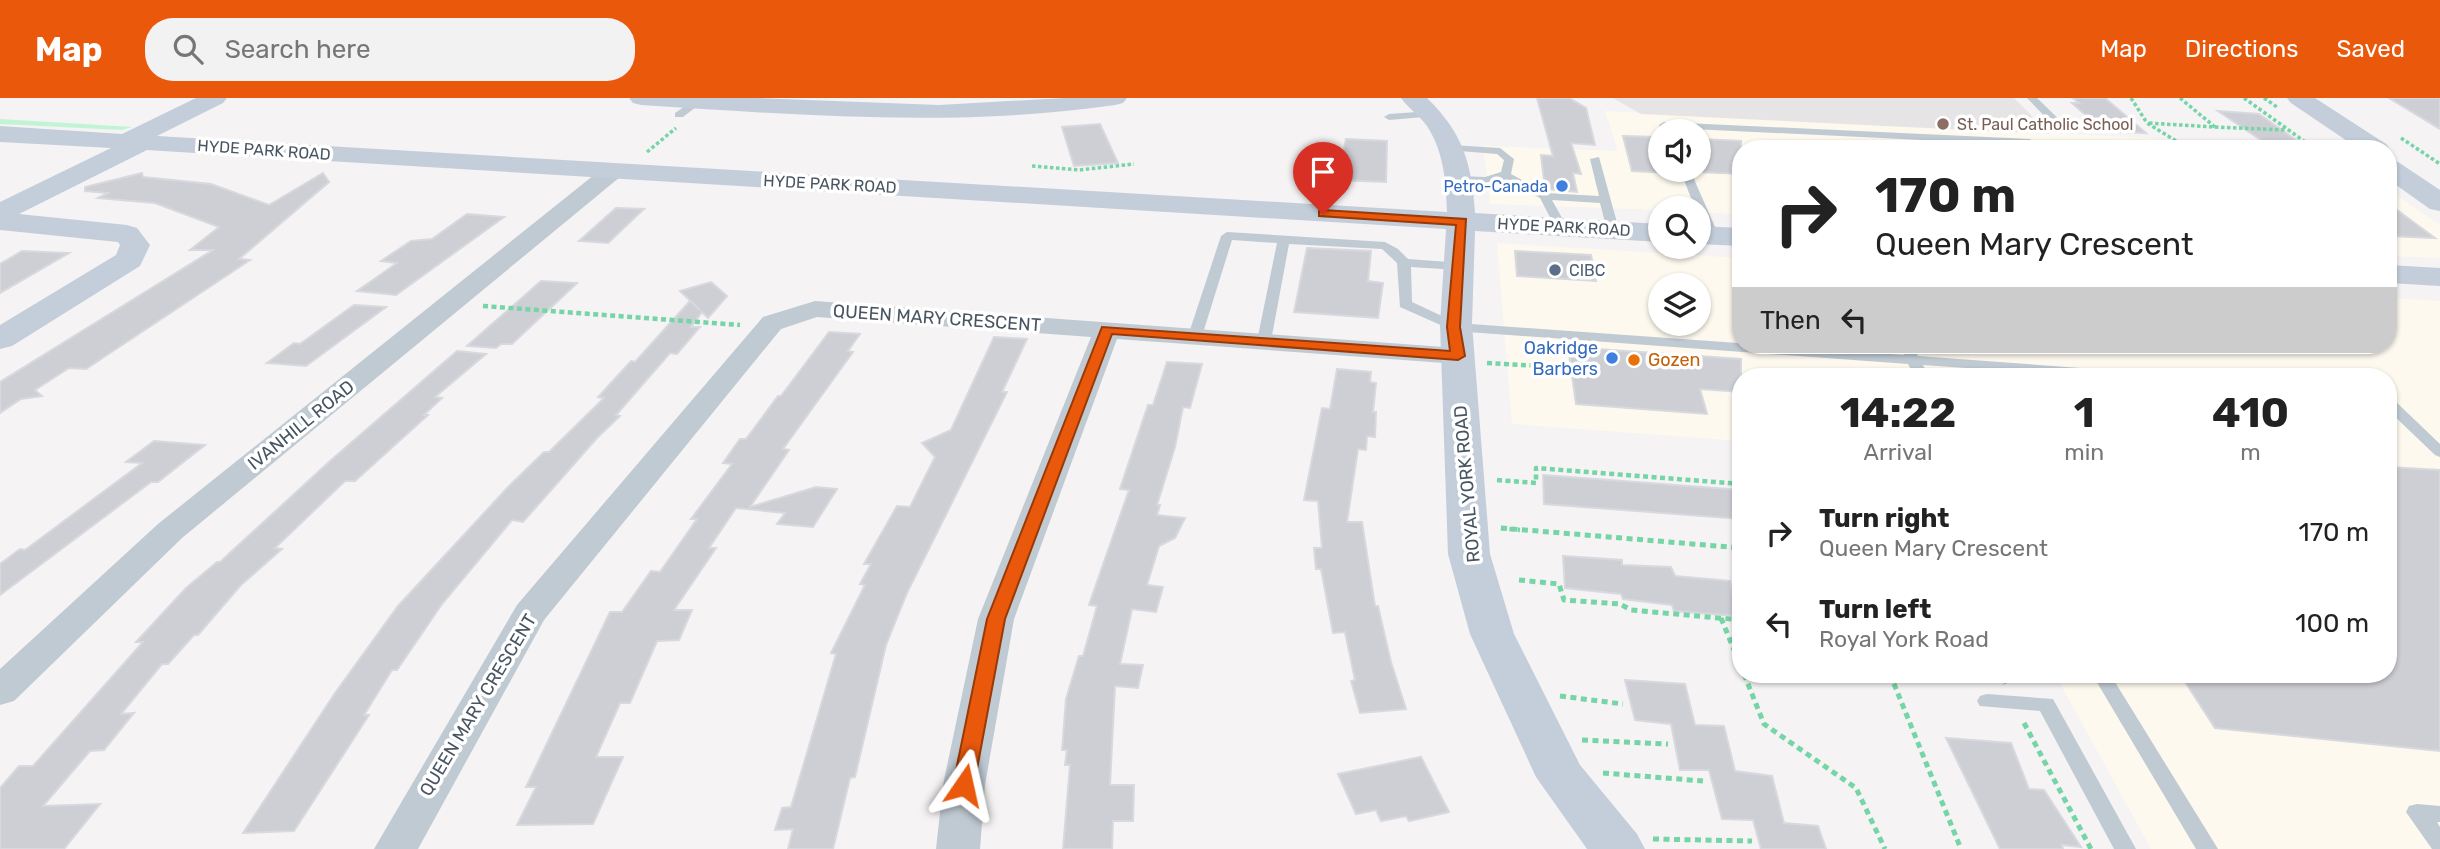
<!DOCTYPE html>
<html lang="en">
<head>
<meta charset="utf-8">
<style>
	:root { --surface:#fff; --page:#f2f2f2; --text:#222; --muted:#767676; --accent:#ea580c }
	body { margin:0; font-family:Rubik,sans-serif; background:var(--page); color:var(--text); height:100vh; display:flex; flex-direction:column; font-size:26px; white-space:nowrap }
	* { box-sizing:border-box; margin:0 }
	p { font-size:23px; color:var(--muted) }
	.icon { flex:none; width:38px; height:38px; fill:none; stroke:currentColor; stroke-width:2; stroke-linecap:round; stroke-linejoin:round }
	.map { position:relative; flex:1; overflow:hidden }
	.details { position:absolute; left:1732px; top:270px; width:665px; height:315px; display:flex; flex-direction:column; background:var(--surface); border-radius:28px; box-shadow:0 2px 5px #0004 }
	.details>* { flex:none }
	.banner { position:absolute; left:1732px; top:42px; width:665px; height:214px; border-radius:28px; box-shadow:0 2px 5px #0004; background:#fff; color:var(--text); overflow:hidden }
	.buttons { position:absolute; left:1648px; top:21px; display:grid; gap:14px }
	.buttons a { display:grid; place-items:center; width:63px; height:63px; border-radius:50%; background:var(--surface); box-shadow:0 2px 5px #0004; font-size:35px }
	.pin { position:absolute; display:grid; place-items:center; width:60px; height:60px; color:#fff; margin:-72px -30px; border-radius:50% 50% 50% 0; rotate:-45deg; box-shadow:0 0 7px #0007 }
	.pin .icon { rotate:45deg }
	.me { position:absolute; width:77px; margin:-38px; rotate:11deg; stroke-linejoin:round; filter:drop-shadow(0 0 5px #0008) }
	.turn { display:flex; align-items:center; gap:24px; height:147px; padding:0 28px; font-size:32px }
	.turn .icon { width:91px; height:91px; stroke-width:2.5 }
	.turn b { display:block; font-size:49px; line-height:60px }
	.then { display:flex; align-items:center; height:66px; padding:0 28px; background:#0003; gap:14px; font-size:26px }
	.eta { display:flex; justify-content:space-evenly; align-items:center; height:119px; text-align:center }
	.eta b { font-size:42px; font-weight:700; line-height:49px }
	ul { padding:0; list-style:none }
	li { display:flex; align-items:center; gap:21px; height:91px; padding:0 28px }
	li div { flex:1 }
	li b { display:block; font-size:26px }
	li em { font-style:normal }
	header { display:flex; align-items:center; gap:42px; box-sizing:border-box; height:98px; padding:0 35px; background:var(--accent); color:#fff }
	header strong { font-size:33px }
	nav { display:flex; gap:38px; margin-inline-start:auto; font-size:24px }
	.search { width:490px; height:63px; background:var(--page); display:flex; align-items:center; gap:18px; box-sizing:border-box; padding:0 24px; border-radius:28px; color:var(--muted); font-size:26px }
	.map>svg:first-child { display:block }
</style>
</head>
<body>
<header>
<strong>Map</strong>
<div class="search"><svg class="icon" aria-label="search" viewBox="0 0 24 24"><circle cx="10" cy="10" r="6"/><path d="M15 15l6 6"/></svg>Search here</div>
<nav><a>Map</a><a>Directions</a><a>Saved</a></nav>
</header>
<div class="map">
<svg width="2440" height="751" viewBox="0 0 2440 751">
	<rect width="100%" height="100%" fill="#f5f3f3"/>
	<g fill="#fef9ee" fill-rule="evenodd">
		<path d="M1605,13L2169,41L2182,51H1741V117L1699,114V110L1661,112L1490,106L1483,48L1618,53ZM1661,33H1699V72H1661Z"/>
		<polygon points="2389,92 2440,127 2440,160 2389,158"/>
		<path d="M1497,145L1741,160V247H2389V200L2440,203V751H2151L2055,576H2389V278H1741V343L1512,326ZM1661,187H1699V226H1661Z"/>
	</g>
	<polygon fill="#e6e4e5" points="1613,0 2014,0 2050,36 1641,16"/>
	<polygon fill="#c0f4d4" points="0,21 132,29 122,32 0,26"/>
	<g fill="#cdcfd5" stroke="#d7d9de" stroke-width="2">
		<polygon points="1537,0 1569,0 1586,10 1595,47 1571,45 1581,76 1573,75 1577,94 1545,91 1541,57 1553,58"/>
		<polygon points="2073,0 2105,0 2146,35 2104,33 2072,5 2079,5"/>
		<polygon points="2389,0 2440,0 2440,31"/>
		<polygon points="2218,13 2259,16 2309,51 2274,51"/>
		<polygon points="1100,26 1118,65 1074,68 1062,29"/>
		<polygon points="1623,38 1656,39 1661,52 1661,72 1668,72 1670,75 1632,73"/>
		<polygon points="1346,41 1387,43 1386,84 1338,82"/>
		<polygon points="1699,41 1741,43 1741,76 1699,74"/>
		<polygon points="142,75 143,79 211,86 269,107 323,75 329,84 239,161 250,162 86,271 69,270 35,292 42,298 21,301 0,315 0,284 213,152 190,152 219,129 155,105 98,100 108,95 85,93 85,89"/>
		<polygon points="2389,106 2435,140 2389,138"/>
		<polygon points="616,110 644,111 608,145 579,143"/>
		<polygon points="467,116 504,119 396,197 357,193 397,165 381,163 411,143 432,141"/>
		<polygon points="1307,150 1371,153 1368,183 1383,185 1378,220 1294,214"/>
		<polygon points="22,153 69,155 0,195 0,166"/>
		<polygon points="1515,153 1591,157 1596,183 1517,178"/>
		<polygon points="541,183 577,185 512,246 501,246 496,250 467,248"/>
		<polygon points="711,184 727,198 708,220 702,214 691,229 700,229 677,256 670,255 616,317 620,318 597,340 523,424 512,422 442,506 397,572 392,572 364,617 369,617 294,733 243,735 335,595 398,508 509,388 544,354 549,354 604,300 598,299 631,263 635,264 690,203 700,212 680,193"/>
		<polygon points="354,207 386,209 306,268 267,265 294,245 300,246"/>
		<polygon points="829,234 860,236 848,253 853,254 783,351 789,352 750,409 816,389 837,391 813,429 777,426 785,415 736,410 709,450 716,450 674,512 692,512 679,542 657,543 630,605 620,605 596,659 623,659 593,726 517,727 536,689 526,689 610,514 622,514 651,473 660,474 697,421 691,421 732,366 723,365 740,341 746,341 778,298 781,298"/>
		<polygon points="994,239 1027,241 1002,294 1007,294 907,495 886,547 855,679 850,680 833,751 788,751 793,731 775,732 782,710 791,709 836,556 831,555 865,487 860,486 871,466 864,466 897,408 910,409 935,359 922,345 951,332"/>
		<polygon points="1568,249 1741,261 1741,294 1700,291 1707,316 1576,306"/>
		<polygon points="457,253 486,256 435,299 442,300 424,317 428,317 355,383 345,383 275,450 282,451 241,487 198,537 194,537 168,566 162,566 121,616 134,615 104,652 90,653 43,708 100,706 64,751 0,751 0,690 19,668 33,668 143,544 136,544 186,490 217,464 220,464 330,363"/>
		<polygon points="1167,264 1202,266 1190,310 1183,309 1175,349 1157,407 1160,407 1157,417 1185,420 1175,440 1159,448 1147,487 1163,489 1156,514 1132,511 1120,566 1143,567 1138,590 1115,588 1110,687 1134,687 1133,723 1113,723 1112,751 1063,751 1070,667 1065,667 1067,652 1062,652 1066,601 1079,558 1083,558 1097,508 1089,507 1129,392 1120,391 1148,307 1153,307"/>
		<polygon points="1337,271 1371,274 1370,284 1376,285 1373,314 1376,314 1375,339 1367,338 1366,352 1358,351 1347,424 1362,424 1375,508 1378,508 1391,564 1406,611 1360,615 1351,583 1355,582 1345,534 1333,535 1321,471 1316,471 1314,450 1322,450 1318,403 1304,402 1322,310 1330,311"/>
		<polygon points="154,343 205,347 158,384 151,384 0,497 0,466 20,451 25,452 142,365 126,364"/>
		<polygon points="2389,369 2440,372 2440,653 2215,630 2180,576 2389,576"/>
		<polygon points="1543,377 1741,392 1741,421 1544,406"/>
		<polygon points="1563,458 1622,462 1622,467 1671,469 1675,478 1730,483 1736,518 1674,513 1672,507 1623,501 1621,496 1565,490"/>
		<polygon points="1625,582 1685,586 1695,627 1724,628 1735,673 1772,678 1784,725 1818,728 1826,751 1761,751 1753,722 1722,721 1709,672 1680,672 1671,626 1635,622"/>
		<polygon points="1946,640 2011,645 2029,691 2044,692 2081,749 2062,747 2063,751 2000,751"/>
		<polygon points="1421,659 1449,714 1409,723 1406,718 1381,723 1376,712 1356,716 1338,676"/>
	</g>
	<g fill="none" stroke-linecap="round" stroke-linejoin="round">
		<g stroke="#75d5a6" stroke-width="3.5" stroke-dasharray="3.5 2.5" stroke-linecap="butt">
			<polyline points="2131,0 2147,25"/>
			<polyline points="2180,0 2215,29 2147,25 2189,51"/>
			<polyline points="2244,0 2315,51"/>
			<polyline points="2264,0 2277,9"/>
			<polyline points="2215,29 2287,32"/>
			<polyline points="2401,40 2440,66"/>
			<polyline points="647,54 676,30"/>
			<polyline points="1032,68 1079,72 1134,66"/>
		</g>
		<g stroke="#75d5a6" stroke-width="4.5" stroke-dasharray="5 3.5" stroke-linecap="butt">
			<polyline points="483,208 740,227"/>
			<polyline points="1487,265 1541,268"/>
			<polyline points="1497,382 1536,385 1536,370 1741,386"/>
			<polyline points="1501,430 1520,432"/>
		</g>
		<g stroke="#75d5a6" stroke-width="5" stroke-dasharray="6 4.5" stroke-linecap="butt">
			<polyline points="1501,430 1741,450"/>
			<polyline points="1519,482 1559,486 1564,502 1620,506 1631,512 1741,522"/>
			<polyline points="1721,520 1741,569"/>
			<polyline points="1744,576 1764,626 1856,690 1885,751"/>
			<polyline points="1890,576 1961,751"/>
			<polyline points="2000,576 2005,586"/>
			<polyline points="1560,598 1623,606"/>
			<polyline points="2024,625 2091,751"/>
			<polyline points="1582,642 1668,646"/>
			<polyline points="1603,675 1703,683"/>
			<polyline points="1653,741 1752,743"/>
		</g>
		<g fill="#c0cad3" fill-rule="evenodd">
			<polygon points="2027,0 2037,0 2069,31 2069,35 2061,35"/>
			<polygon points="696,1 704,3 683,19 675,19 675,15"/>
			<polygon points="1431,13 1435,14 1435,18 1389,22 1384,19 1389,16"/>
			<polygon points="1664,24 2030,41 2042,51 2031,51 2027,47 1671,30 1672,33 1662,33 1659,27"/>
			<polygon points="1451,47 1500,50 1514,61 1511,76 1546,95 1599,98 1590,61 1599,59 1619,132 1613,136 1607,132 1600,105 1552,102 1567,129 1561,133 1555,129 1540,100 1502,81 1486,85 1455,83 1455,79 1459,78 1485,79 1501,74 1504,62 1497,56 1447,52 1446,50"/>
			<path d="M1680,72H1690L1719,138L1717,141L1713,142C1703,138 1699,121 1699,110H1695Z"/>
			<polygon points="1227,134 1385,144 1398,151 1408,161 1462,165 1462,171 1458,172 1411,169 1412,204 1457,225 1904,257 1898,247 1912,247 1918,258 2135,274 2142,278 2080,278 1923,267 1929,278 1915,278 1908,266 1454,233 1400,209 1397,165 1382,151 1289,146 1271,243 1264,247 1257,243 1277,145 1232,142 1202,238 1200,241 1190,241 1188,238 1221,138"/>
			<polygon points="2389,301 2394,302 2440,346 2440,359 2435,357 2389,313"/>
			<polygon points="2092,576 2110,576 2218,751 2196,751"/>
			<polygon points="1987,596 2053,601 2136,751 2114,751 2040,613 1980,608 1977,603 1980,598"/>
			<polygon points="2417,706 2440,708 2440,724 2437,724 2440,729 2440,751 2432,751 2406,714 2409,708"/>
		</g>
		<g fill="#c0cad3" fill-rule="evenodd">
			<polygon points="612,67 620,69 623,74 620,79 182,440 14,603 0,607 0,571 158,426 604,69"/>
			<polygon points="815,203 1458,250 1468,252 1472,258 1468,264 1458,266 1117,241 1014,521 985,687 980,751 936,751 943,687 978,521 1091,239 817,219 781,231 544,522 418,751 374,751 517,507 763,219"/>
		</g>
		<g fill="#c3ceda" fill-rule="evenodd">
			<path d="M196,0H227L223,5L157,38L1447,114C1446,84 1444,54 1427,28C1420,18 1409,11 1401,0H1427C1463,35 1472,66 1475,115L1661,126V144L1475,133L1472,226L1490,456L1514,536L1580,667L1637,736L1645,751H1587L1536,679L1470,536L1448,456L1440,226L1446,131L147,52L19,116L127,127L137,130L150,147L140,168L12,248L0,251V227L116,157L120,147L118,144L0,132V104L111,50L0,44V28L122,36Z"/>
			<path d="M629,0H757L939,7L1065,0H1127L1123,5L1115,7C955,30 801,17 641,7L633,5Z"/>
			<polygon points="2287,0 2315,0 2386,46 2390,51 2359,51 2291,5"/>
			<polygon points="2389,62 2398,64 2440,92 2440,113 2430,111 2389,82"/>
			<polygon points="1699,128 1741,130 1741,148 1699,146"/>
			<polygon points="2389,167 2440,170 2440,188 2389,185"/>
		</g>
	</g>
	<polygon fill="#ea580c" stroke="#983908" stroke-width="2" points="1323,112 1466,121 1460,229 1465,258 1458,262 1112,236 1005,521 974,687 971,692 964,695 956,692 953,687 987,521 1102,229 1450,253 1447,229 1456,127 1319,118 1319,113"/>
	<circle fill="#8d6e63" stroke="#fff" stroke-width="2.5" cx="1943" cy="26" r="7"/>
	<g fill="#3f7fe0" stroke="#fff" stroke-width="2.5">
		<circle cx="1562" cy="88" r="7"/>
		<circle cx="1612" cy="260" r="7"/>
	</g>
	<circle fill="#5c6f8a" stroke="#fff" stroke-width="2.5" cx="1555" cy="172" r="7"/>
	<circle fill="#e8710a" stroke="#fff" stroke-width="2.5" cx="1634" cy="262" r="7"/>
	<g text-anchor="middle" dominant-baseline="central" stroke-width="7" stroke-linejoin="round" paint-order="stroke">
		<g font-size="16" fill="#785e54" stroke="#fff" text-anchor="start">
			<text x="1957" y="26">St. Paul Catholic School</text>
		</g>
		<g font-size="16" fill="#495662" stroke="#fff">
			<text transform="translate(264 52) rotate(4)">HYDE PARK ROAD</text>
			<text transform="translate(830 86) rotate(3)">HYDE PARK ROAD</text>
			<text transform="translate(1564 129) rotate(3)">HYDE PARK ROAD</text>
		</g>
		<g font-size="16" fill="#366cbe" stroke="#fff" text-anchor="end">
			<text x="1548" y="88">Petro-Canada</text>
		</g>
		<g font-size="16" fill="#4e5e75" stroke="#fff" text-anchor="start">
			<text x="1569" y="172">CIBC</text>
		</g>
		<g font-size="18" fill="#495662" stroke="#fff">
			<text transform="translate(937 220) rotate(4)">QUEEN MARY CRESCENT</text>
			<text transform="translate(301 327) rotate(-39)">IVANHILL ROAD</text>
			<text transform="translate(1467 386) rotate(-95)">ROYAL YORK ROAD</text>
			<text transform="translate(478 607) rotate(-59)">QUEEN MARY CRESCENT</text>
		</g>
		<g font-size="18" fill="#366cbe" stroke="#fff" text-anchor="end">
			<text x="1598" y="250">Oakridge<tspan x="1598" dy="21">Barbers</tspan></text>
		</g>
		<g font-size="18" fill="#c56008" stroke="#fff" text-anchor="start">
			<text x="1648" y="262">Gozen</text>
		</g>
	</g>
</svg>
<div class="buttons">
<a><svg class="icon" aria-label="sound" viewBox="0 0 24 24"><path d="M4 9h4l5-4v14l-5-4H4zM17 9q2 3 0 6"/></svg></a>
<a><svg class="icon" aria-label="search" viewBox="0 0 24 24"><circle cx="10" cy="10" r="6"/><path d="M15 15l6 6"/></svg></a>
<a><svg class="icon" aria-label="layers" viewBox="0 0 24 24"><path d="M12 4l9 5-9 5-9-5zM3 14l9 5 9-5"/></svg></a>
</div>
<div class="pin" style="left:1323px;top:116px;background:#d93025"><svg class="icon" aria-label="arrive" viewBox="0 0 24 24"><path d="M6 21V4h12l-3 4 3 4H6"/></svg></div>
<svg class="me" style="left:964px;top:687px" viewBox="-20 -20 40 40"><path d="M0-17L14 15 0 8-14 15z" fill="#ea580c" stroke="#fff" stroke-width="4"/></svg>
<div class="banner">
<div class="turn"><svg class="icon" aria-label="right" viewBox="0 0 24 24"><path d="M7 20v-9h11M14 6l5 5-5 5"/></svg><div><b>170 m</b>Queen Mary Crescent</div></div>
<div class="then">Then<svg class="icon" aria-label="left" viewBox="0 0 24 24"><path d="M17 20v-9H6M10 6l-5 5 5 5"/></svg></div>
</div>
<section class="details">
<div class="eta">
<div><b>14:22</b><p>Arrival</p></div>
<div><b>1</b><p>min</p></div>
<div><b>410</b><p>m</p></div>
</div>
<ul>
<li><svg class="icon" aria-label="right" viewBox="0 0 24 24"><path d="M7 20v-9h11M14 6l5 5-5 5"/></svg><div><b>Turn right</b><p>Queen Mary Crescent</p></div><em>170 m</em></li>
<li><svg class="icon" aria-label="left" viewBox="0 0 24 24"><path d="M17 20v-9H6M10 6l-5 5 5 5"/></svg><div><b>Turn left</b><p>Royal York Road</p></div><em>100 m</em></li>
</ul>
</section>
</div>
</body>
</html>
